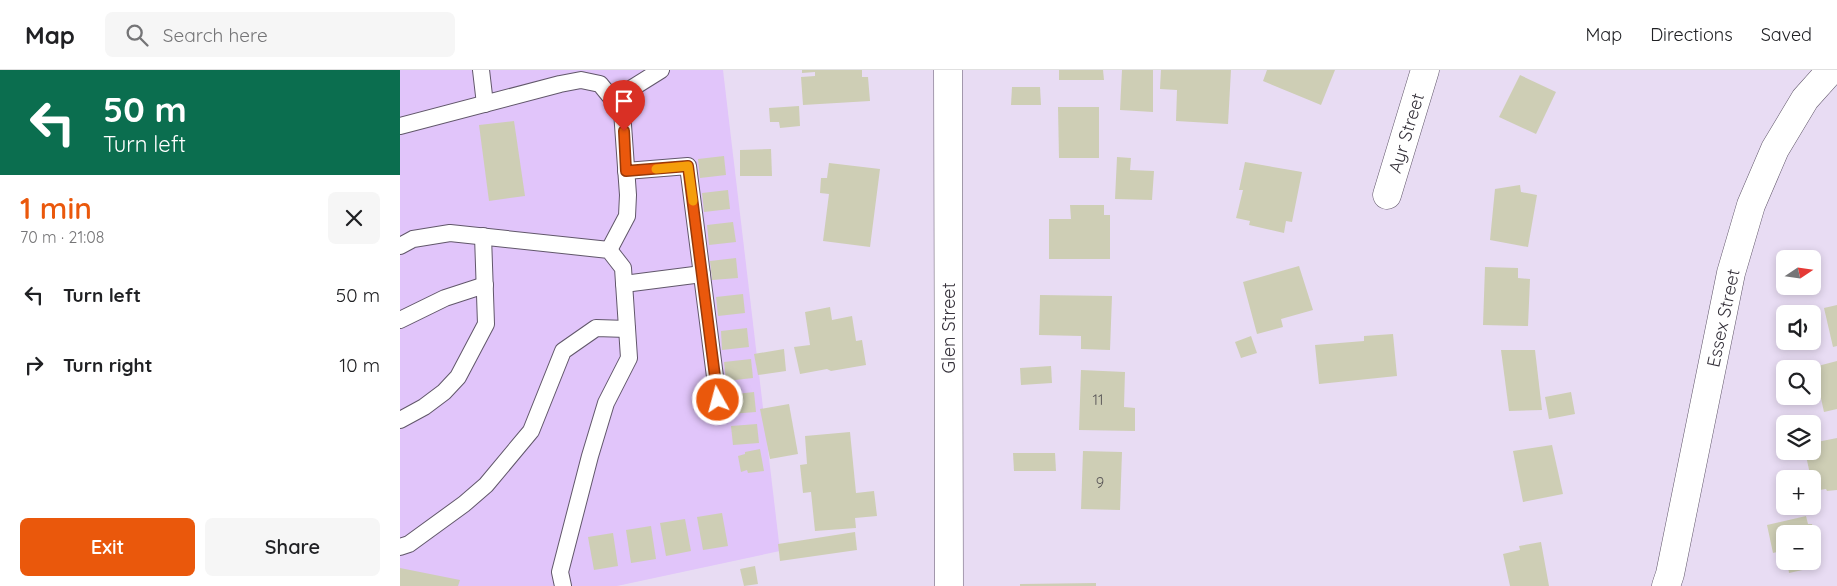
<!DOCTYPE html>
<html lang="en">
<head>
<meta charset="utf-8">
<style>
	:root { --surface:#fff; --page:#f6f6f6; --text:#202124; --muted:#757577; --line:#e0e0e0; --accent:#ea580c }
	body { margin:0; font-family:Quicksand,sans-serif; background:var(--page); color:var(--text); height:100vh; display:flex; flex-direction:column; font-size:19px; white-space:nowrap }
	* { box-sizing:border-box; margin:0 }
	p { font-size:16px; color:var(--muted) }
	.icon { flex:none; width:28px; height:28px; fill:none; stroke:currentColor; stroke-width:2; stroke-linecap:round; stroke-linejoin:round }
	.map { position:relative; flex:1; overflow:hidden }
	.details { display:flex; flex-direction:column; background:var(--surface); width:400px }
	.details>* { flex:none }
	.banner { background:#0b6e4f; color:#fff; overflow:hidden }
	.needle { width:32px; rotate:77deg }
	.controls { position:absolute; left:1376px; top:180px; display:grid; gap:10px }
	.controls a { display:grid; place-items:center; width:45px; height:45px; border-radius:8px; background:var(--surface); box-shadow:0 2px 8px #0003; font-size:25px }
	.pin { position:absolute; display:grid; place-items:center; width:42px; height:42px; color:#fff; margin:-51px -21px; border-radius:50% 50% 50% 0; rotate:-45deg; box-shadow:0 0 5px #0007 }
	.pin .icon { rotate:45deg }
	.me { position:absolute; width:55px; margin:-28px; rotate:353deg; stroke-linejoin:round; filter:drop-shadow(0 0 4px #0008) }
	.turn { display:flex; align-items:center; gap:18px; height:105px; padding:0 20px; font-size:22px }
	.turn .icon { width:65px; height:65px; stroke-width:2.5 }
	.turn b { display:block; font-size:35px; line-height:42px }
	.round { display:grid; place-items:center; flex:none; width:52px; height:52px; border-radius:8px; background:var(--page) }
	.summary { display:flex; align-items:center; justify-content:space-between; height:85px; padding:0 20px }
	h1 { font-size:30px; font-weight:600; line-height:38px; color:var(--accent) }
	.button { display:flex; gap:10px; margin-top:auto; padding:10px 20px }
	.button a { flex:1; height:58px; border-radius:8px; background:var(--accent); color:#fff; font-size:20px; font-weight:600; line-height:58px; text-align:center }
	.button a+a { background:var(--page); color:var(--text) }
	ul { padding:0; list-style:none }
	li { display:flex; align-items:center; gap:15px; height:70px; padding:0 20px }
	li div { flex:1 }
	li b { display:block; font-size:19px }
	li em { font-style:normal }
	header { display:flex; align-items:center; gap:30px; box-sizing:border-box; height:70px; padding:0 25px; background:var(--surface); border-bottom:1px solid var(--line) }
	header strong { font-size:24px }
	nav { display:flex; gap:28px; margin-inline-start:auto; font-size:18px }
	.search { width:350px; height:45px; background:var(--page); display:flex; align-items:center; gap:12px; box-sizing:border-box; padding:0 18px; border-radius:8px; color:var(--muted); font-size:19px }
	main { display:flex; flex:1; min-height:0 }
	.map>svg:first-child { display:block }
</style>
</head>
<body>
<header>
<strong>Map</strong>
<div class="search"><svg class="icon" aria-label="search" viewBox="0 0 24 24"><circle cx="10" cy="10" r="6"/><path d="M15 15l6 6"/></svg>Search here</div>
<nav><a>Map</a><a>Directions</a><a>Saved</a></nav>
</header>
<main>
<section class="details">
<div class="banner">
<div class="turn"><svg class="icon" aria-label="left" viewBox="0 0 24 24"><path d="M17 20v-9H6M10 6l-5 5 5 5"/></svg><div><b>50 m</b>Turn left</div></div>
</div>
<div class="summary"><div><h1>1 min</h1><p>70 m · 21:08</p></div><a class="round"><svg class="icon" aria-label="close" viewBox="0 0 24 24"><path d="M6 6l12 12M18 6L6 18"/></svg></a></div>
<ul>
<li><svg class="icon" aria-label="left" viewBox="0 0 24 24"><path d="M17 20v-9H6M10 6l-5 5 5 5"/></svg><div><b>Turn left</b></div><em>50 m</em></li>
<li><svg class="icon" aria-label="right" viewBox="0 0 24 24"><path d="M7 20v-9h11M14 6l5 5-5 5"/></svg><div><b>Turn right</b></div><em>10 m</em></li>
</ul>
<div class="button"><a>Exit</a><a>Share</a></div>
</section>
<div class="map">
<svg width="1437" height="516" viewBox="0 0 1437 516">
	<rect width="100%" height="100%" fill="#e8dcf3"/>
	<polygon fill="#e1c5fa" points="0,0 323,0 380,481 217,516 0,516"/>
	<g fill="#ceceb5">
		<polygon points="402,0 462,0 462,7 468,7 470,31 403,35 401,7 415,6 415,2 402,3"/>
		<polygon points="659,0 703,0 704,10 659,10"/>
		<polygon points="722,0 753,0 753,42 720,40"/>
		<polygon points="761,0 831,0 828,54 776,51 777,20 760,19"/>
		<polygon points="867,0 935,0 921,35 863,11"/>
		<polygon points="1120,5 1156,22 1136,64 1099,47"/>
		<polygon points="612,17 640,17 641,35 611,35"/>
		<polygon points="399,36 400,56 380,58 379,52 370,52 369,38"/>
		<polygon points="658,37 699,37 699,88 659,88"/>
		<polygon points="114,51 125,126 89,131 79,55"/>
		<polygon points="371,79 372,106 340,106 340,80"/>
		<polygon points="324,86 326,105 300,108 298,89"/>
		<polygon points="717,87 731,88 730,100 754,101 752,130 715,129"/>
		<polygon points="845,92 902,102 892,152 886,151 884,163 849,155 850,151 836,148 843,120 839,120"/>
		<polygon points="429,93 480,99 470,177 423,171 429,124 420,123 421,108 427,108"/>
		<polygon points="1120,115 1121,122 1137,125 1128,177 1090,170 1095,119"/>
		<polygon points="328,120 330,139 304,142 302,123"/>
		<polygon points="670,135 704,135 704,145 710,145 710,189 649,189 649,149 671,149"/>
		<polygon points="333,152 336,172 309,175 307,155"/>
		<polygon points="336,188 338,208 312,210 310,191"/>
		<polygon points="899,196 913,240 881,249 883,257 857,264 843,212"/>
		<polygon points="1085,197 1118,198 1118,208 1130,209 1128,256 1083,255"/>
		<polygon points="343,224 345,243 318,246 316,227"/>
		<polygon points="640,225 712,226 710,280 681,279 681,266 639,265"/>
		<polygon points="1437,235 1437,276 1433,277 1424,238"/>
		<polygon points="430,237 432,250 452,246 456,271 462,270 466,295 431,301 427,299 400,304 394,277 410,275 405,242"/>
		<polygon points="347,258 349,277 322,280 321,261"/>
		<polygon points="993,264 997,306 919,314 915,275 964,271 964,266"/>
		<polygon points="851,266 857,283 841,288 835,272"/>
		<polygon points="384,279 386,301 358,305 354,284"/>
		<polygon points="1101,280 1135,280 1142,340 1109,341"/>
		<polygon points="351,289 353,308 326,311 324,292"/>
		<polygon points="1437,291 1437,339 1424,342 1414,297"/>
		<polygon points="651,296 652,313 621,315 620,298"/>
		<polygon points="681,300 725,302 724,337 735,338 735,361 679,360"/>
		<polygon points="354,322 356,342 330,344 327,325"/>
		<polygon points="1171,322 1175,344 1149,349 1145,327"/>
		<polygon points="389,334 398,384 370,389 360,339"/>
		<polygon points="357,354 359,373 333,375 331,356"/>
		<polygon points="450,362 456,423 474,421 477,446 455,448 456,458 415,461 411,422 403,423 400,395 407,394 405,366"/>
		<polygon points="1437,368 1437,420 1427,421 1426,419 1413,421 1412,409 1411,409 1405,381 1412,381 1412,373"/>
		<polygon points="1152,375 1163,424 1123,432 1113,381"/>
		<polygon points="360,379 364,401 348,403 347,400 341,402 338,386 345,384 345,382"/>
		<polygon points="683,381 722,382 720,440 681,439"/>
		<polygon points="613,383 655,383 656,401 614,401"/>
		<polygon points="322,443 328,476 303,480 297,447"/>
		<polygon points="1406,446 1408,454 1412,454 1418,481 1412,483 1412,464 1385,464 1385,480 1373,483 1367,455"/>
		<polygon points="285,449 291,481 266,486 260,453"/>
		<polygon points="251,456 256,489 231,493 226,460"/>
		<polygon points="455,462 457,480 380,491 378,474"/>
		<polygon points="213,463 218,496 194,500 188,467"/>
		<polygon points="1141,472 1149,516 1110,516 1103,484 1120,480 1119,476"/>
		<polygon points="1412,486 1416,497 1389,503 1387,491 1412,491"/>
		<polygon points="355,496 358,514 344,516 340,499"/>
		<polygon points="0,498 60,510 58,516 0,516"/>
		<polygon points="696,513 696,516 620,516 620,514"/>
	</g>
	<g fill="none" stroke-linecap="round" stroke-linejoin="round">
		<g stroke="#61576a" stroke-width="18">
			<g id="service">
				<polyline points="81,0 85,34"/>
				<polyline points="213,30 261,0"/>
				<polyline points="0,56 160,14 181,10 200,14 222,41 228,125 227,146 209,180"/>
				<polyline points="226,101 288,96 318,330"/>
				<polyline points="0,176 13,169 50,163 209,180 223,198 229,288 206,333 190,386 160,502 163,516"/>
				<polyline points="224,214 302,204"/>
				<polyline points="0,250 45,228 85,215"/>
				<polyline points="0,350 24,337 44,322 58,307 86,254 83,166"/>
				<polyline points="0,477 9,474 64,434 86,415 131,361 163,281 196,258 227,259"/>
			</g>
		</g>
		<g stroke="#61576a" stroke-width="29">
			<g id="minor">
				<polyline points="548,0 549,516"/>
				<polyline points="987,125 1025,0"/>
				<polyline points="1266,516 1270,504 1331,203 1351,135 1375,79 1405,29 1431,0"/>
			</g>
		</g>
		<use href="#service" stroke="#fff" stroke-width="16"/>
		<use href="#minor" stroke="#fff" stroke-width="28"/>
	</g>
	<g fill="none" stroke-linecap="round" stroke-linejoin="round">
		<g stroke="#983908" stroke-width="12">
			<polyline id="route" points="224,61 226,101 288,96 318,330"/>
		</g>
		<use href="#route" stroke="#ea580c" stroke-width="9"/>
		<polyline stroke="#f59e0b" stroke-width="9" points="256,99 288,96 293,131"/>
	</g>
	<g text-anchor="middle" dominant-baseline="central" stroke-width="4" stroke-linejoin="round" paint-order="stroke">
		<g font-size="15" fill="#5b5859">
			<text x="698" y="329">11</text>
			<text x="700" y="412">9</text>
		</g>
		<g font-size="18" fill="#35313a" stroke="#fff">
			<text transform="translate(1006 63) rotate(-73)">Ayr Street</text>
			<text transform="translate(1323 248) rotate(-78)">Essex Street</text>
			<text transform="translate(548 258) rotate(-90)">Glen Street</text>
		</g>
	</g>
</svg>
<div class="controls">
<a><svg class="needle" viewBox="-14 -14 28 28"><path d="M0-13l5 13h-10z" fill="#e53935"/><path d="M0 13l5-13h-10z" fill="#757577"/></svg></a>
<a><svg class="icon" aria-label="sound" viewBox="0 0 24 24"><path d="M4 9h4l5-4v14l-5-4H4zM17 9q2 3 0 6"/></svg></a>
<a><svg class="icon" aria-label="search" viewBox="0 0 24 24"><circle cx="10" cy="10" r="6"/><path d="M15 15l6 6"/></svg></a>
<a><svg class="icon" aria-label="layers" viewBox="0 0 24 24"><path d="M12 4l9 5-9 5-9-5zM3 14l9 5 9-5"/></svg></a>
<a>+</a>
<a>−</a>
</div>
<div class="pin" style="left:224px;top:61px;background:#d93025"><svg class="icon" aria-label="arrive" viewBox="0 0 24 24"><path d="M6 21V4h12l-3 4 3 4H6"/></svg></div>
<svg class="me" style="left:318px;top:330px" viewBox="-20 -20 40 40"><circle r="17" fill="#ea580c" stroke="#fff" stroke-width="3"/><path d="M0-11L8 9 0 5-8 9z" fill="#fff"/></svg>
</div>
</main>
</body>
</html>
